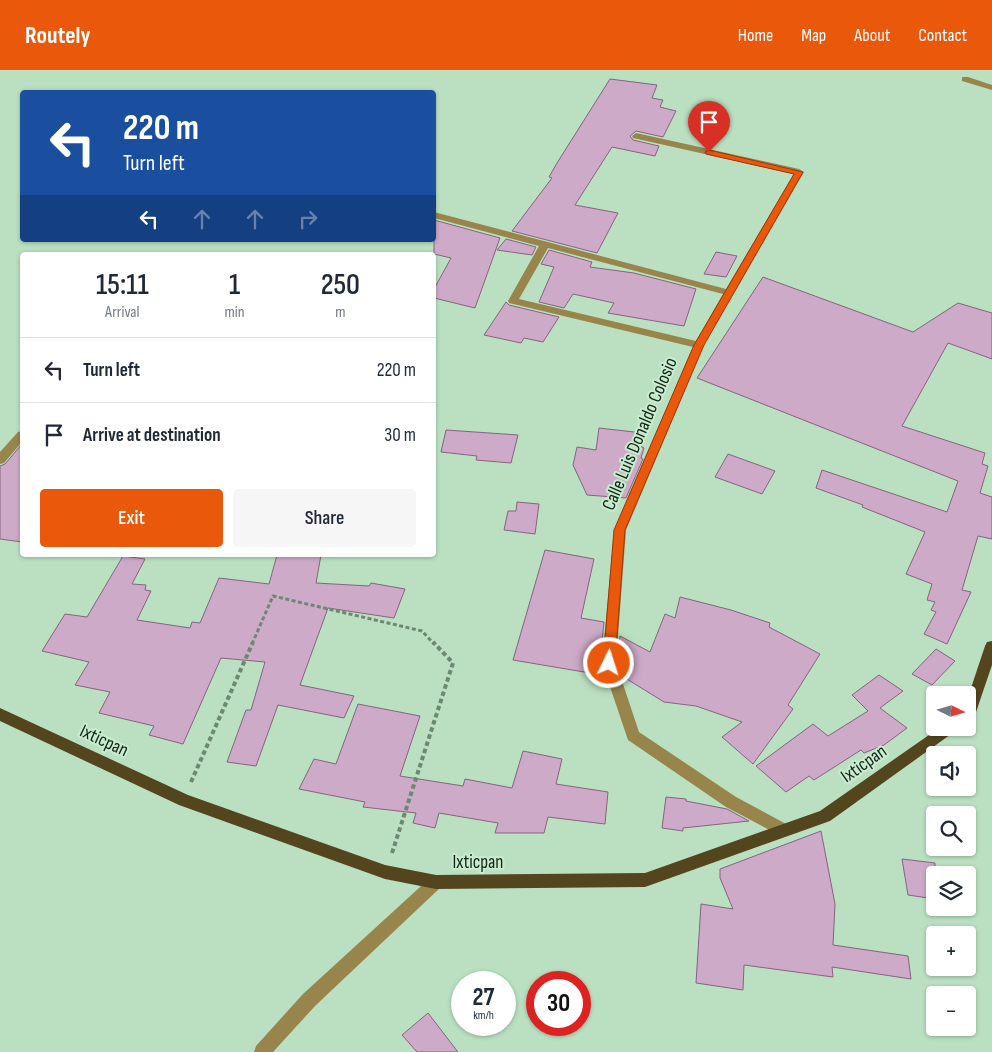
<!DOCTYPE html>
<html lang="en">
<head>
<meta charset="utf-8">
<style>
	:root { --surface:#fff; --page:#f6f6f7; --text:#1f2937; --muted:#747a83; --line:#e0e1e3; --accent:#ea580c }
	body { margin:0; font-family:"Sofia Sans Condensed",sans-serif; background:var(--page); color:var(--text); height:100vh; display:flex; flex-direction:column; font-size:19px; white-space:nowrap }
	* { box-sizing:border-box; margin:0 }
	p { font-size:16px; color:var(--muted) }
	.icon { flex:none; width:28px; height:28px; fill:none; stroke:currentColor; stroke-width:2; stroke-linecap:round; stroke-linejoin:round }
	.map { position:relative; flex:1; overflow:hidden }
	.details { position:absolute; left:20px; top:182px; width:416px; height:305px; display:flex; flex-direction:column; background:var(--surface); border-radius:5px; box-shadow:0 1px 4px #0004 }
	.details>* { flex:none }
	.top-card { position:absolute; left:20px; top:20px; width:416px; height:152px; border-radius:5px; box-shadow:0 1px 4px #0004; background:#1a4fa0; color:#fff; overflow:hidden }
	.needle { width:32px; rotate:95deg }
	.tools { position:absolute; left:926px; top:616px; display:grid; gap:10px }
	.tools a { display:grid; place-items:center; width:50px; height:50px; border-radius:5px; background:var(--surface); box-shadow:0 1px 4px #0004; font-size:25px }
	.speed { position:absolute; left:451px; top:901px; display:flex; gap:10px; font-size:25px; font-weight:700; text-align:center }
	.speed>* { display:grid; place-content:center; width:65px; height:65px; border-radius:50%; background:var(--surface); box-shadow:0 1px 4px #0004; line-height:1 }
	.speed small { font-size:12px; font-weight:400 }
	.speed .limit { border:8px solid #d22; background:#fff; color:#111 }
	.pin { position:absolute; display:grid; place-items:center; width:42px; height:42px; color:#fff; margin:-51px -21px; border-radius:50% 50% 50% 0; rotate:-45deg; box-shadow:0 0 5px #0007 }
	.pin .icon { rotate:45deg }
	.me { position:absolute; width:55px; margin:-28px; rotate:4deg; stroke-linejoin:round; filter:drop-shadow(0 0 4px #0008) }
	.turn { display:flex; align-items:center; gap:18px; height:105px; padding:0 20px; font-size:22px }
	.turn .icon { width:65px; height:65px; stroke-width:2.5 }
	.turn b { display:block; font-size:35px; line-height:42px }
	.lanes { display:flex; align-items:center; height:48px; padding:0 20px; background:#0003; justify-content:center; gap:25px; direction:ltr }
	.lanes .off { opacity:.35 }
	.eta { display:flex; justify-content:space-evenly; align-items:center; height:85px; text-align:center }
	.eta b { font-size:30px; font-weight:600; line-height:35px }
	.cta { display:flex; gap:10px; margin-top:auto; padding:10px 20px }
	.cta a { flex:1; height:58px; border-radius:5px; background:var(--accent); color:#fff; font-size:20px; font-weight:600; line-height:58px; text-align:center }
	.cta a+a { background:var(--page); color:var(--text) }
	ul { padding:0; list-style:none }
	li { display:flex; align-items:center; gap:15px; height:65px; padding:0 20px; border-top:1px solid var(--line) }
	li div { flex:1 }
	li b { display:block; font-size:19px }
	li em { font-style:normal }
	header { display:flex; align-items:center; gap:30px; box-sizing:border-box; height:70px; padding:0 25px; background:var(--accent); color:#fff }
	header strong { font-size:24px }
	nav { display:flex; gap:28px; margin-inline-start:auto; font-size:18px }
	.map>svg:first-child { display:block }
</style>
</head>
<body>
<header>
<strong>Routely</strong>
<nav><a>Home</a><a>Map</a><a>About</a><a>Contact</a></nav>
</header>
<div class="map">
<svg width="992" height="982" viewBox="0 0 992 982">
	<rect width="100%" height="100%" fill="#bae0c1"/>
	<g fill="#cdaac8" stroke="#84647f">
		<polygon points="610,9 657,15 652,28 663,30 660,37 676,41 663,67 636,61 630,66 633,70 659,76 655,86 612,77 575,135 618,143 597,183 512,161 552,108 549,107 557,93"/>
		<polygon points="434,150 500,168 475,238 434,228 434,219 451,188 434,184"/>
		<polygon points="506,169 536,177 532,185 497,180"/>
		<polygon points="549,180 592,192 590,197 634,203 696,219 684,256 608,243 614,233 573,224 564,238 539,232 554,197 541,194"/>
		<polygon points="716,182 737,186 726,207 704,204"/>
		<polygon points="763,207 913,262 958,233 992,243 992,289 948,273 902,356 985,383 982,394 988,396 980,423 992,427 992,469 978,466 962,520 971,522 947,574 924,564 936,542 931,540 935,532 927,530 932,514 906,504 925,462 862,437 863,435 816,418 822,400 947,442 958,411 697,308"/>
		<polygon points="506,232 509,235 559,247 543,272 524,268 521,273 484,265"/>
		<polygon points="599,358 643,363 638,375 644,378 641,388 643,389 626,428 587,425 573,395 577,377 596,380"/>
		<polygon points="446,360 518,365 511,393 476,390 477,386 441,382"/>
		<polygon points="22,374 22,472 0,469 0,396 5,394"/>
		<polygon points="728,384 775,401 762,424 715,407"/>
		<polygon points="517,432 539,434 535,464 504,460 508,441 516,441"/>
		<polygon points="545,480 594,489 581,548 604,552 600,592 598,591 596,604 513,590"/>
		<polygon points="277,485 321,485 316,513 369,516 371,513 405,519 394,548 328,538 300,615 354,626 344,648 278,635 256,696 227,692 246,640 251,640 265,592 221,588 183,674 149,665 154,656 99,643 110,622 75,615 89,592 42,581 65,544 87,547 123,486 145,489 132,514 146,515 145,520 151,521 137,550 190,558 192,552 200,553 219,508 269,514"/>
		<polygon points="680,527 731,540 770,553 769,557 820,584 788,635 793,639 753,694 722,667 742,652 696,636 664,632 622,606 618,593 620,566 650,582 665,544 675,548"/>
		<polygon points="936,579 955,591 932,615 912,604"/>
		<polygon points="879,605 903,621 880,638 907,658 884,675 864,683 861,680 814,710 809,706 786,722 756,696 813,654 828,666 868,641 852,625"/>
		<polygon points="358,634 420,646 400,706 463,716 465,709 512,718 523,681 562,689 556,714 608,722 605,754 548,747 544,763 495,763 498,753 439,743 435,758 413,753 416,743 363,737 365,732 299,719 314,689 336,694"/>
		<polygon points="666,727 686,729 686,731 727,739 749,751 683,758 683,761 662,758"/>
		<polygon points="821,761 835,834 833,875 908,886 911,909 832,897 833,907 744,895 743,920 696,913 701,834 733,839 720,808 720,799"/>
		<polygon points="902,789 935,793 935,829 908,825"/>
		<polygon points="428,943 458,982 417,982 402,965"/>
	</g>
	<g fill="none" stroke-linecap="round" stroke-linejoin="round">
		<polyline stroke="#6d8872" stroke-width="3" stroke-dasharray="4 2.5" stroke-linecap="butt" points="252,574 273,526 422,561 434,574"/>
		<g stroke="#6d8872" stroke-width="4" stroke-dasharray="4.5 3" stroke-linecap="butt">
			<polyline points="191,712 253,572"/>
			<polyline points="392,783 453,593 433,572"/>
		</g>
		<g fill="#98854c" fill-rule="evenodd">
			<polygon points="962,7 968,7 992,15 992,20 962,11"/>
			<path d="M636,63L799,99L804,102L704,275L626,460L616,593L639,662L736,727L788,755L790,760L788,765L783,767L726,737L628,670L602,593L614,460L693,277L509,233L508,231L539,176L434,148V142L726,219L794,104L633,68L632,66ZM548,178L723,224L696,271L519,229Z"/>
			<polygon points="22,361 22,372 4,393 0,394 0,382 18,362"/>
			<polygon points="436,805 441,807 444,812 441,817 315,936 273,982 254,982 256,976 303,924 431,807"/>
		</g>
		<g fill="#53461e" fill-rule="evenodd">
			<polygon points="992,571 992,595 975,645 973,649 968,651 968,627 985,576 987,572"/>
			<polygon points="0,638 188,725 385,795 436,805 645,803 820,741 939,658 956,658 954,662 830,751 645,817 436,819 385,809 179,735 0,651"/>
		</g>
	</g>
	<polygon fill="#ea580c" stroke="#983908" points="709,80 803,102 704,275 625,460 615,593 613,597 605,597 603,593 614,460 694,275 794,104 706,84 705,82"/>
	<g text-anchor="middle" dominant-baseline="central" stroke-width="4" stroke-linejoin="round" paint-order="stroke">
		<g font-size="19" fill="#162519" stroke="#c7edce">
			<text transform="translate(640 364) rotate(-67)">Calle Luis Donaldo Colosio</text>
			<text transform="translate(104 671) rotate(25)">Ixticpan</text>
			<text transform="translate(864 694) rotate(-35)">Ixticpan</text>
			<text x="478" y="792">Ixticpan</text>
		</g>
	</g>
</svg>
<div class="tools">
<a><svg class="needle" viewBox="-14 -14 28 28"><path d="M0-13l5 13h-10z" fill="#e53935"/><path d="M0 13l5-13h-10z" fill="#747a83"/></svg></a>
<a><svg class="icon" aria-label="sound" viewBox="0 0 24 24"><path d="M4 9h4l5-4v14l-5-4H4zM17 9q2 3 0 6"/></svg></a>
<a><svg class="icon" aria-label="search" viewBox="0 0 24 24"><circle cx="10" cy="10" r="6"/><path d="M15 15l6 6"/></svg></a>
<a><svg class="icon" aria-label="layers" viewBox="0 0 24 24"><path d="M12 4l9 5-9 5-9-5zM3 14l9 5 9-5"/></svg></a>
<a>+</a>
<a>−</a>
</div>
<div class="speed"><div>27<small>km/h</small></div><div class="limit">30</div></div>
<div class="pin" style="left:709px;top:82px;background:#d93025"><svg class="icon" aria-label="arrive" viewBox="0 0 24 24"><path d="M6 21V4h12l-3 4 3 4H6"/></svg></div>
<svg class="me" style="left:609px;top:593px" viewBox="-20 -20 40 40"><circle r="17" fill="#ea580c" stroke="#fff" stroke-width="3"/><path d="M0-11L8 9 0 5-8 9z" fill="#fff"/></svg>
<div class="top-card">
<div class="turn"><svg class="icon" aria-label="left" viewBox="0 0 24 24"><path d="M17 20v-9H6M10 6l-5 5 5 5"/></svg><div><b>220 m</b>Turn left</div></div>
<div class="lanes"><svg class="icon" aria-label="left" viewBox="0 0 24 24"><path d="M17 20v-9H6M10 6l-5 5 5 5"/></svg><svg class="icon off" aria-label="ahead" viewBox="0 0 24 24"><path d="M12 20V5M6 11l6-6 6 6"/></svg><svg class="icon off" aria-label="ahead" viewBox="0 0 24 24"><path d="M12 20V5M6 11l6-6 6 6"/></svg><svg class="icon off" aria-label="right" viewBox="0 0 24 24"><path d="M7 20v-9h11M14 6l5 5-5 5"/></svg></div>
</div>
<section class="details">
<div class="eta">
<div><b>15:11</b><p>Arrival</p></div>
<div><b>1</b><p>min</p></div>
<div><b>250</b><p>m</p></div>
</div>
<ul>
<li><svg class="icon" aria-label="left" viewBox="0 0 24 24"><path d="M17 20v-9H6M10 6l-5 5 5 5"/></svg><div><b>Turn left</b></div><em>220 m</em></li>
<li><svg class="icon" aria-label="arrive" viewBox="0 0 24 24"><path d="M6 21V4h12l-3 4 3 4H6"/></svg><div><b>Arrive at destination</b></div><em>30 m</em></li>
</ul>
<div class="cta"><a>Exit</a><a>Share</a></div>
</section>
</div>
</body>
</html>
